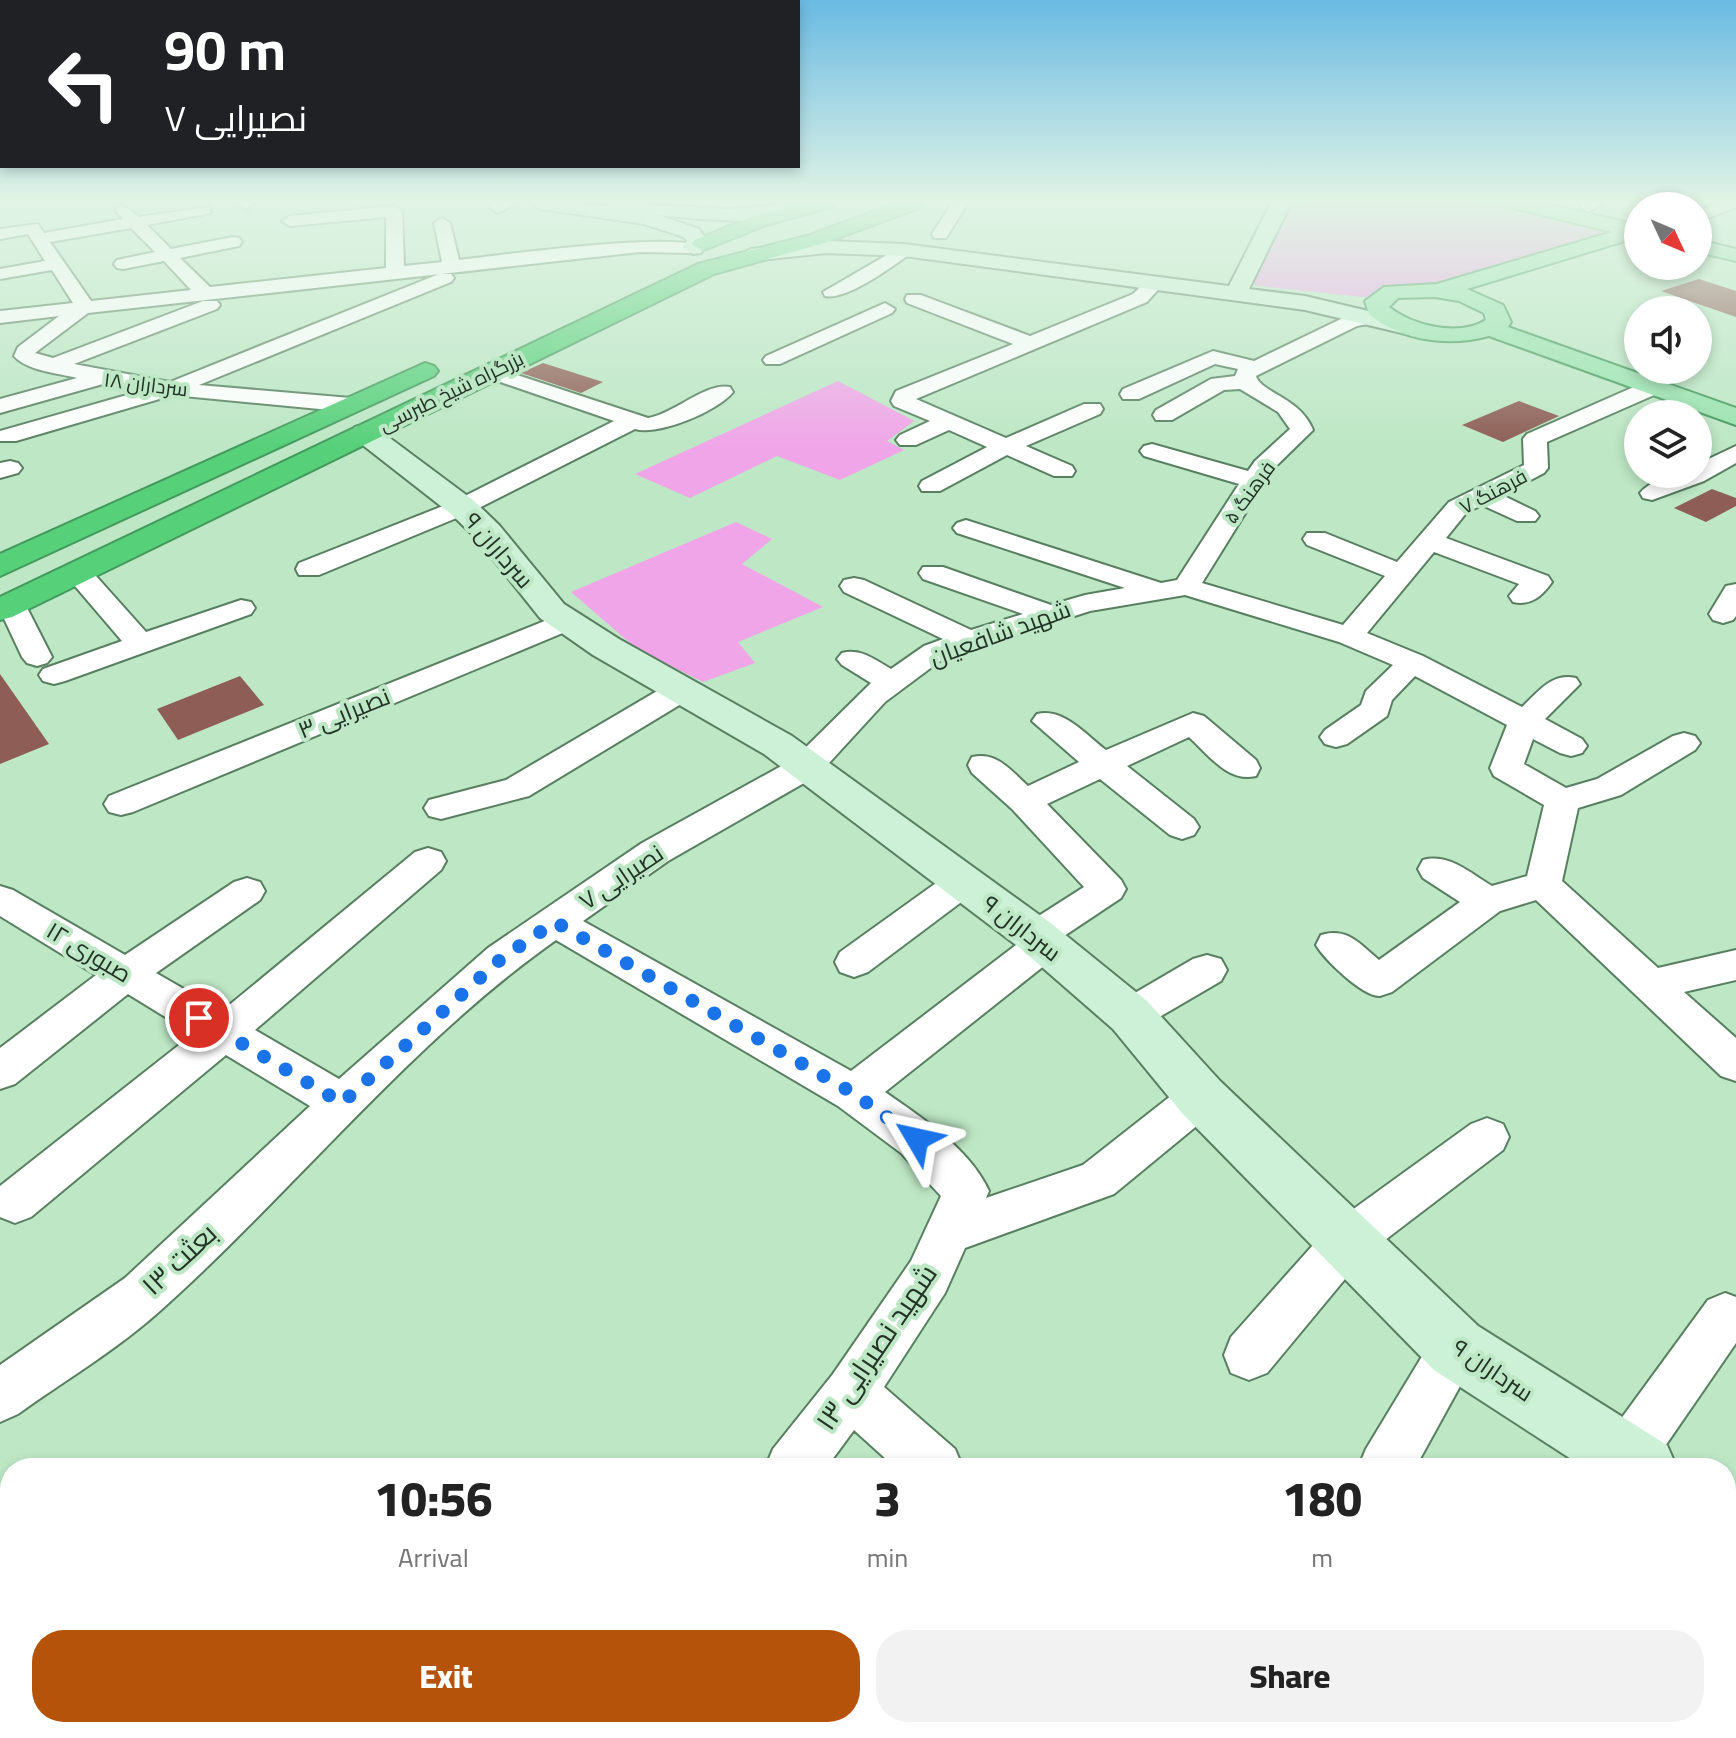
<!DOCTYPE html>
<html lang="en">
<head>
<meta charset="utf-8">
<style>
	:root { --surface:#fff; --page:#f2f2f2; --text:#222; --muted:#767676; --accent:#b45309 }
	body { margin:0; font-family:Georgia,Cairo,serif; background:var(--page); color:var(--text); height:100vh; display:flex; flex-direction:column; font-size:30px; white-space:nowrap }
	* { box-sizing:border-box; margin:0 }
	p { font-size:26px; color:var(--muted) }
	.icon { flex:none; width:44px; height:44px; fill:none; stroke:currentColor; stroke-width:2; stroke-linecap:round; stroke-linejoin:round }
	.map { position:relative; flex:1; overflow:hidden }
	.details { position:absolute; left:0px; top:1458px; width:1736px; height:280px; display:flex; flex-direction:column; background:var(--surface); border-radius:32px 32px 0 0; box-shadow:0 4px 12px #0003 }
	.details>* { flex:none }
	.hud { position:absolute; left:0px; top:0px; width:800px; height:168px; box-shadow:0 4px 12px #0003; background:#202124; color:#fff; overflow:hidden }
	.needle { width:52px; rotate:134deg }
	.fabs { position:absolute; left:1624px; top:192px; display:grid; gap:16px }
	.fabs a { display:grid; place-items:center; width:88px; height:88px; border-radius:50%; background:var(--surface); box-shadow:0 4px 12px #0003; font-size:40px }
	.pin { position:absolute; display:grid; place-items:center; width:68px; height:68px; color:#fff; margin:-34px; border:4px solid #fff; border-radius:50%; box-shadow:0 2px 8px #0007 }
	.me { position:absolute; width:88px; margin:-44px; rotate:306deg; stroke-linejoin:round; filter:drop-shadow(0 0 6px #0008) }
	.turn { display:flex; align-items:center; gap:28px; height:168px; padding:0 32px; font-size:36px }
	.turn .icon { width:104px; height:104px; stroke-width:2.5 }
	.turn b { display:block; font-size:56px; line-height:68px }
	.eta { display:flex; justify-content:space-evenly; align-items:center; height:136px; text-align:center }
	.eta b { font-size:48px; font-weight:800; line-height:56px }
	.primary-button { display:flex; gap:16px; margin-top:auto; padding:16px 32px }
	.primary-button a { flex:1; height:92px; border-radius:32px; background:var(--accent); color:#fff; font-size:32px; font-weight:800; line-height:92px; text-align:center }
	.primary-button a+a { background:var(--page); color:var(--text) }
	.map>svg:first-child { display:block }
</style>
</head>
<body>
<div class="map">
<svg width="1736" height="1738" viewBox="0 0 1736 1738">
	<rect width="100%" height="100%" fill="#bde7c5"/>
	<g fill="#f0a5e8">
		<path d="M1291,203C1360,203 1558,190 1605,234L1450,280L1372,298L1250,285Z"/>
		<polygon points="838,381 914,421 887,441 904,450 840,480 777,456 690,498 635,474"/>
		<polygon points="736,522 772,539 742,564 823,607 738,642 755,663 703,682 637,649 571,592"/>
	</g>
	<g fill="#8e5e56">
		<polygon points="1699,279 1736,291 1736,317 1661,291"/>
		<polygon points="543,363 603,382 581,393 521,373"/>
		<polygon points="1519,401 1559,416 1503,442 1462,425"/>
		<polygon points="1712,489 1736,498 1736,506 1706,522 1674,508"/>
		<polygon points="0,674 49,744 0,764"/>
		<polygon points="240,676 264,705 178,740 157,709"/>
	</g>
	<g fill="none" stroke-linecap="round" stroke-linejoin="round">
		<g stroke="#587f60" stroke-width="4">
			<g id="street">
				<polygon points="255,203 246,209 238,204 238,203"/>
				<polygon points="495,203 516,203 498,213 490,208"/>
				<polygon points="952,203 968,203 946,238 934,238 932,234"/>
				<polygon points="1583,203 1603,203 1588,212 1580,207"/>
				<polygon points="1717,203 1736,203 1736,207 1698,222 1698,211"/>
				<path d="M123,205L139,217L210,207V213L147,225L171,249L233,237L239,238L242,242L239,246L180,258L210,287L386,268V217L290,226L282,221L290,216L394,206L402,211L404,266L442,262L434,223L442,218L450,223L459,260C495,256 683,230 702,248L693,253L640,252L88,313L35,353L53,358L203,301H217L220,305L217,309L74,364L170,382L439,274H451L454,278L451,282L199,385L351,398L362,405L359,410L351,412L173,395L16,441H0V431L141,391L103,384L0,413V399L77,378C58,373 27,371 14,356L18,347L59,316L0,323V311L73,303L52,270L0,279V269L45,261L28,234L0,239V229L38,224L44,233L123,219L115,210ZM131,228L155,252L117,260L114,264L117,268L123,269L164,261L191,290L91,301L50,242Z"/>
				<path d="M904,245L910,246L913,250L910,254C893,266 846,301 825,296L823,292Z"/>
				<polygon points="1155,277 1164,283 1147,302 916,399 1006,438 1084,404 1100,404 1103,409 1100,414 1026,446 1072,466 1075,471 1072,476 1054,476 1007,455 940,491 922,491 919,486 922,481 987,447 949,430 916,445 900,445 896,440 900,435 930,421 894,406 891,401 896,391 1013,344 907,303 905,299 907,295 921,295 1030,336 1133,294 1148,279"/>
				<polygon points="885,303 895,309 892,313 780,364 766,364 763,360 766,356"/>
				<path d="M1371,312L1381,318L1378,322L1357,326L1256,376C1261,393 1300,397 1313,430L1272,470L1202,583L1343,625L1385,576L1307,545L1303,539L1307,533H1325L1397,562L1449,502L1524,465L1523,439L1527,434L1645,382H1661L1664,387L1661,392L1547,442L1548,468L1544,473L1502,495L1535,511L1539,516L1535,521H1517L1482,505L1467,512L1446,538L1548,576L1552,582C1542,596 1531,606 1513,602L1509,596L1519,584L1434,552L1367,633L1423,656L1522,707C1538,692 1552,672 1576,678L1580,684L1545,719L1582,739L1587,746L1582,753L1571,756L1560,753L1533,739L1524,764L1566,788L1597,779L1673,736L1684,733L1695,736L1700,743L1695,750L1621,795L1578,808L1562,881L1658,968L1736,950V980L1684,992L1736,1038V1081L1721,1076L1536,900L1500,911L1392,992C1388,993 1384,995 1380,996C1363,997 1324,959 1316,945L1321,935C1347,927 1360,944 1379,960L1460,902L1423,878L1418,869L1423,860C1449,853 1470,873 1492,886L1527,876L1544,805L1494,776L1490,768L1507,725L1415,676L1392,700L1387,716L1347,744L1336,747L1325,744L1320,737L1325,730L1361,705L1366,691L1393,665L1339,642L1185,595L1090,611L944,658L885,702L818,775L668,861L583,921L851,1071L1020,942L1017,936L1023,926L1084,887L1012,809L972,773L968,765L972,757C997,751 1011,771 1028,786L1079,762L1032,721L1037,714C1063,707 1086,735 1106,750L1193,713L1204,716L1256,760L1260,768L1256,776C1228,783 1208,754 1189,737L1127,766L1194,819L1199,827L1194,835L1182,839L1170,835L1100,779L1047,804L1121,880L1126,889L1121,898L1061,938L1064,944L1059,954L885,1092C922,1118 969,1148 989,1191L986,1198L1083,1165L1186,1084L1201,1079L1216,1084L1222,1097L1216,1110L1114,1194L965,1248L945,1293L884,1387L955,1449L963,1468H896L854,1430L826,1468H765L773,1449L833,1374L911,1261L941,1196L901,1153L838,1106L556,940C410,1043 294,1191 161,1310C118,1349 65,1380 18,1414L0,1422V1365L125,1278L310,1106L226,1055L31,1217L15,1223L0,1217V1186L193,1034L128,994L15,1084L0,1089V1048L96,975L0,916V886L13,890L125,955L234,882L247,878L260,882L265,891L260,900L156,973L222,1011L415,852L428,848L441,852L446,861L441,870L255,1030L339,1079L488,948L642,843L794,759L871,683L842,665L837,659L842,653C861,648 875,660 891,669L924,646L943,639L844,592L840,586L844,580L854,578L864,580L971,630L1023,614L923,579L919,573L923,567H943L1051,605L1085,595L1125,588L957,533L953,528L957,523L966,520L1161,583L1177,580L1239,484L1144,456L1140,451L1144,446L1152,444L1248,471L1255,461L1290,429L1278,412L1240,389L1224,390L1172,420H1156L1153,415L1156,410L1211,379L1235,376L1238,369L1215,364L1139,399H1123L1120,394L1123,389L1213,351L1254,361L1345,317Z"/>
				<path d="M490,366L648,418C674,414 706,382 730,387L733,392C718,411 659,436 635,429L471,512L319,575H299L296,569L299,563L453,502L614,421L483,376L479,372L483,368Z"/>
				<path d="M1736,446V463L1704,481L1652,500L1643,498L1640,493C1652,478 1680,474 1698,474V464Z"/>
				<polygon points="10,461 18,463 22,468 18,473 0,478 0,463"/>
				<polygon points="77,564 87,566 146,632 241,600 251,602 255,608 251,614 65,681 54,684 43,681 39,675 43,669 122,641 63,572 67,566"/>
				<polygon points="1736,584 1736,616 1733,620 1723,623 1713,620 1709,614 1726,586"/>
				<polygon points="11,596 21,598 25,604 52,657 47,663 37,666 27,663 22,657 0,610 1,598"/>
				<polygon points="567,612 577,615 581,621 577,627 133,812 121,815 109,812 104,804 109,796"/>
				<polygon points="680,682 691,684 695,691 691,698 529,796 441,819 429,816 424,808 429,800 506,780 669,684"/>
				<polygon points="963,869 976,873 981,882 976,891 868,972 854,977 840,972 835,962 840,952 950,873"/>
				<polygon points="1207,955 1221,959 1227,970 1221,981 1144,1026 1130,1031 1116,1026 1110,1015 1116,1004 1193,959"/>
				<polygon points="1487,1118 1503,1124 1509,1137 1503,1150 1364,1256 1267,1373 1249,1380 1231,1373 1224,1355 1231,1337 1330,1226 1471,1124"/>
				<polygon points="1725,1293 1736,1297 1736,1343 1650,1468 1604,1468 1599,1457 1607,1438 1708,1300"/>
				<polygon points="1456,1323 1474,1330 1481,1348 1415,1468 1358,1468 1366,1449 1438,1330"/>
				<polygon points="0,1649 10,1653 10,1728 59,1728 63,1738 0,1738"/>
				<polygon points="555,1728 621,1728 617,1738 551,1738"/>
				<polygon points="1119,1728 1244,1728 1248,1738 1115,1738"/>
			</g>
		</g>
		<g stroke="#587f60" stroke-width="4">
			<g id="secondary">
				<path d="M531,203L608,206L605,203L731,209L802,203L811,209C793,229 686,218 658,215L699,229L707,241L701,253L693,254L682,248L687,241L684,237L644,224L541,209Z"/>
				<polygon points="1271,203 1291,203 1249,289 1305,296 1419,323 1422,328 1419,333 1410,335 1305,310 904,256 827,253 751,261 740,255 751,249 827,241 904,244 1229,286"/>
				<polygon points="365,425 375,427 473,500 499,525 564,604 619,639 792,736 1052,924 1147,1001 1220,1081 1478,1326 1667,1445 1677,1468 1585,1468 1434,1370 1182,1113 1113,1029 1020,948 764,754 593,655 540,618 477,539 451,514 355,439 351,433 355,427"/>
				<polygon points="1726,1487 1736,1491 1736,1561 1726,1557"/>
			</g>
		</g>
		<g stroke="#44995d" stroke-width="4">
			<g id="primary">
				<path d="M1507,203H1543L1638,225V237L1467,289L1503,305L1511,322L1508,327L1736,408V425L1489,336C1449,347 1401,341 1369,314L1365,301L1384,287L1437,284L1612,232L1510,207ZM1435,297L1459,301L1484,313L1486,320C1459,337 1413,326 1389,307L1398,298Z"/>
				<polygon points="1698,240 1736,249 1736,261 1698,252"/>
			</g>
		</g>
		<g stroke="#44995d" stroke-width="4">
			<g id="highway">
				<polygon points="801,203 835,203 832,207 766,225 709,248 702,250 691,244 695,240 752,217"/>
				<polygon points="896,203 925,203 922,207 824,243 714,274 12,617 0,620 0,597 698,264 810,235"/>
				<polygon points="425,363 434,366 438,371 434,376 0,576 0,554"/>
			</g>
		</g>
		<use href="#street" fill="#fff" fill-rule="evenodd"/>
		<use href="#secondary" fill="#cdf1d7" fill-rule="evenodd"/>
		<use href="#primary" fill="#9ae3af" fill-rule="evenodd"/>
		<use href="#highway" fill="#57d07a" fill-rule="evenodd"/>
	</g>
	<linearGradient id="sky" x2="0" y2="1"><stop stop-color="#69bae2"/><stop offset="0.45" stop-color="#e1f4e5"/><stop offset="1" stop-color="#e1f4e5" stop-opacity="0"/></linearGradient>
	<rect width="1736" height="447" fill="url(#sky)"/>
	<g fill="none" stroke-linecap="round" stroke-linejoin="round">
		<polyline stroke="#1a73e8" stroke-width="14" stroke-dasharray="0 25.2" points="199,1018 342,1103 502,958 555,922 853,1093 917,1139"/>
	</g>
	<g text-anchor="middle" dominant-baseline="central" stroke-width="8" stroke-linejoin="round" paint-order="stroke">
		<g font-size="20" fill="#223326" stroke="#bde7c5">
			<text transform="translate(146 384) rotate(7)">سرداران ۱۸</text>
			<text transform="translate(451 391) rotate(-26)">بزرگراه شیخ طبرسی</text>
			<text transform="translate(1493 491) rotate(-28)">فرهنگ ۷</text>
			<text transform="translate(1249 492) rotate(-54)">فرهنگ ۵</text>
		</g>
		<g font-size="24" fill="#223326" stroke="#bde7c5">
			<text transform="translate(499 550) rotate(49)">سرداران ۹</text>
			<text transform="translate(1000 633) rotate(-20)">شهید شافعیان</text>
			<text transform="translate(344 713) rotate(-22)">نصیرایی ۳</text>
			<text transform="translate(621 877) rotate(-34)">نصیرایی ۷</text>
			<text transform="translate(1022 928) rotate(38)">سرداران ۹</text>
			<text transform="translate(89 952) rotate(31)">صبوری ۱۲</text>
			<text transform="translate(1493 1370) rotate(34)">سرداران ۹</text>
		</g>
		<g font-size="28" fill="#223326" stroke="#bde7c5">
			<text transform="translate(179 1259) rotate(-43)">بعثت ۱۳</text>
			<text transform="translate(876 1347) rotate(-56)">شهید نصیرایی ۱۳</text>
		</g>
	</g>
</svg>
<div class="fabs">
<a><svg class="needle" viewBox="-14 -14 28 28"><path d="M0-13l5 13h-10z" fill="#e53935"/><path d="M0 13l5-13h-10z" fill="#767676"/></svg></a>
<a><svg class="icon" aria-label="sound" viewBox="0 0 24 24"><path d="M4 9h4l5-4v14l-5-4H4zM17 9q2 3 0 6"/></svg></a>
<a><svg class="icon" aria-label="layers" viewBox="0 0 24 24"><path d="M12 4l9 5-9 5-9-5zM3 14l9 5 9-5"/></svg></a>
</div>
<div class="pin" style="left:199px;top:1018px;background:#d93025"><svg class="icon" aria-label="arrive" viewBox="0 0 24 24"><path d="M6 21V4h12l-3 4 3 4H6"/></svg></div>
<svg class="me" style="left:917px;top:1139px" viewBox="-20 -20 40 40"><path d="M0-17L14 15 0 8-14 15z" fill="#1a73e8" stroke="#fff" stroke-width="4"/></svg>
<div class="hud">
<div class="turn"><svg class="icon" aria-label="left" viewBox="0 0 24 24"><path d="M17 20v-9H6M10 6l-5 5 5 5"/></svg><div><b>90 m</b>نصیرایی ۷</div></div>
</div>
<section class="details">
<div class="eta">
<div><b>10:56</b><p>Arrival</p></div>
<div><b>3</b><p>min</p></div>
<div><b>180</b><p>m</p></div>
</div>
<div class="primary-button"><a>Exit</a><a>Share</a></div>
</section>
</div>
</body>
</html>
